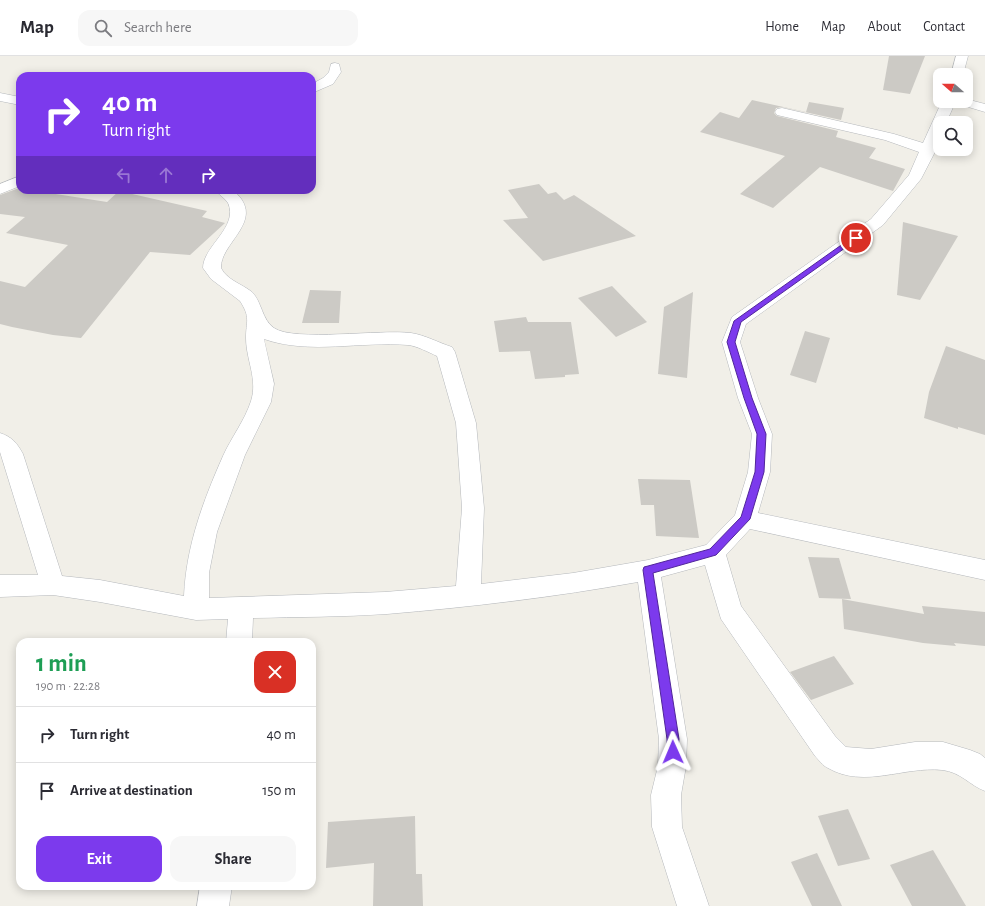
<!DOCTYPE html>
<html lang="en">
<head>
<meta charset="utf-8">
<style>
	:root { --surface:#fff; --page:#f7f7f7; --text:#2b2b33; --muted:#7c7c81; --line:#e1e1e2; --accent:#7c3aed }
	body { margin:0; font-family:"Alegreya Sans",sans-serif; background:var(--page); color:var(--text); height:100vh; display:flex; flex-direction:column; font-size:15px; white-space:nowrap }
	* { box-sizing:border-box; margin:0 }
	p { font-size:13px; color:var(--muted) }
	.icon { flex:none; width:22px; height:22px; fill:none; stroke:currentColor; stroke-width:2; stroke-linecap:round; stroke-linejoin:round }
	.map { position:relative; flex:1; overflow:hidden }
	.drawer { position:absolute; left:16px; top:582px; width:300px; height:252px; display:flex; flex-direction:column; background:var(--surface); border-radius:12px; box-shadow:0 2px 10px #0003 }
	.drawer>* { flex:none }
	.banner { position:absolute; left:16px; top:16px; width:300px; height:122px; border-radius:12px; box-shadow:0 2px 10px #0003; background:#7c3aed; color:#fff; overflow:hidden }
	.needle { width:26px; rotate:290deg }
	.fabs { position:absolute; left:933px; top:12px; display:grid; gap:8px }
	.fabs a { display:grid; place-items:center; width:40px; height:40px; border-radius:8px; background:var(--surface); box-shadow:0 2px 10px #0003; font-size:20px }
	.pin { position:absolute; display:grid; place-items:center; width:34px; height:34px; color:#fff; margin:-17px; border:2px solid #fff; border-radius:50%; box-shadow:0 1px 4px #0007 }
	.me { position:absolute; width:44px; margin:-22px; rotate:359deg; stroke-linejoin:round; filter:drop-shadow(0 0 3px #0008) }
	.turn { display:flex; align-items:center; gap:14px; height:84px; padding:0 20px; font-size:18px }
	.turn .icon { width:52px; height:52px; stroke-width:2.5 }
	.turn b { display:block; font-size:28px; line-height:34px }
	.lanes { display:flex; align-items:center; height:38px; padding:0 20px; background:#0003; justify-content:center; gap:20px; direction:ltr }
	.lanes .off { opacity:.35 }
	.round { display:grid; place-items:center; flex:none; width:42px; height:42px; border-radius:12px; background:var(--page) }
	.overview { display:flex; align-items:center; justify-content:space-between; height:68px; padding:0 20px }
	h1 { font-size:24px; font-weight:700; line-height:30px; color:#1e9e55 }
	.action { display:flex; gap:8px; margin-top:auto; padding:8px 20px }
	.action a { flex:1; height:46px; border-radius:12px; background:var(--accent); color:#fff; font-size:16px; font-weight:700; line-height:46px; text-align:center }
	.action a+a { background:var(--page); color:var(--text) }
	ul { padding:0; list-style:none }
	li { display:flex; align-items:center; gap:12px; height:56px; padding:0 20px; border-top:1px solid var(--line) }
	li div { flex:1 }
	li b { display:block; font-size:15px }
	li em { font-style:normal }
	header { display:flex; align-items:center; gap:24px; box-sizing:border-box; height:56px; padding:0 20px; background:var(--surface); border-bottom:1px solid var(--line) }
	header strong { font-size:19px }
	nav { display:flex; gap:22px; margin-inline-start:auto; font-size:14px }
	.search { width:280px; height:36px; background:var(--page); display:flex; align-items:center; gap:10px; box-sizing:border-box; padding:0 14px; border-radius:12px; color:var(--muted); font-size:15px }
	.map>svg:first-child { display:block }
</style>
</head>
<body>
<header>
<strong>Map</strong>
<div class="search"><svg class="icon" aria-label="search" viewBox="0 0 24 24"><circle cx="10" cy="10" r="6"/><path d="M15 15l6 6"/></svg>Search here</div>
<nav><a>Home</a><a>Map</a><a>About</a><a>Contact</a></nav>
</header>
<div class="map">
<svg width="985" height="850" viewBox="0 0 985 850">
	<rect width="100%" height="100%" fill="#f1efe8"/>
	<g fill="#cccac5">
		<polygon points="889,0 925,0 910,38 883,34"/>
		<polygon points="752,44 806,56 809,46 844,52 841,64 782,51 776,52 774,57 777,60 838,75 836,81 876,92 869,102 905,113 893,135 820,111 773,152 740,138 785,100 700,76 720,56 739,62"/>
		<polygon points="539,128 548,138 556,136 564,144 574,139 636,180 543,205 503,164 528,162 508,134"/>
		<polygon points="19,132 20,134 30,134 107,146 119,135 207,155 202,161 225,167 190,199 150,196 81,282 53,279 12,271 0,268 0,225 25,231 68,189 6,177 25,161 0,158 0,139"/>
		<polygon points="903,166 958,180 920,244 897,239"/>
		<polygon points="612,230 647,266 616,281 578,242"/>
		<polygon points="310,234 341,235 339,267 302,267"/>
		<polygon points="693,236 687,322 658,318 664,251"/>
		<polygon points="526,261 528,266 571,266 579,318 565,319 565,321 535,323 530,295 499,296 494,265"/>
		<polygon points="805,275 830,282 816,327 790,319"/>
		<polygon points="946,290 985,304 985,379 958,371 958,373 924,362 929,336"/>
		<polygon points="638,423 690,424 699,482 656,480 654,449 641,449"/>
		<polygon points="808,501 839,502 851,543 819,542"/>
		<polygon points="842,543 924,558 922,550 985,556 985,590 954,587 956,590 923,587 844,573"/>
		<polygon points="834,600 854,628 811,644 790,616"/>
		<polygon points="848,753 870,803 838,810 818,760"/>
		<polygon points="415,760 416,818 422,818 423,850 373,850 374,807 326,812 328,766"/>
		<polygon points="933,794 966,850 912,850 890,809"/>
		<polygon points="817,797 842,850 812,850 791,806"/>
	</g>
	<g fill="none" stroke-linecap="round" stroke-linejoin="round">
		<g stroke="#b5b8bc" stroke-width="1">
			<g id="minor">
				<polygon points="956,0 968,0 963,19 951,19"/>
				<polygon points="335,7 339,8 341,16 333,28 312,37 312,28 323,22 329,16 331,8"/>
				<polygon points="0,37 20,41 20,49 0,45"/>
				<path d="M966,43L985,48V56L955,47L946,67H940V82L935,93L936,94L921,123L883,169L746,268L740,286L758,342L772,378L770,416L758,457L985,504V524L750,473L726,499L741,550L835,680L846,691L871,693L915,686H943L970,694L980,698L985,702V735C969,729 961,716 942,714C904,710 864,733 828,712C823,710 819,704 815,700L721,563L705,509L661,521L687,683L686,710L681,739L682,771L709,850H677L652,771L651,739L658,710L659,683L638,526C555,541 471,551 387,558C343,561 297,561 253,562L252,586H226L228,563L196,564L100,546L53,539L0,541V519H38L0,396V377C12,381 17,387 23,398L62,520L100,524L184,540C186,491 203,445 223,400C231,382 245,364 251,345C258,323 246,304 246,282C246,265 251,262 240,245L211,223L203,212C203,190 239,171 228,147C225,142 219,139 215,134C229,134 234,132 242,144C258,169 220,189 221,212C227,224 242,228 252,236C262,246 262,264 274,272C294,286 382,273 411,277C425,279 439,287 452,291L455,296L476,367L484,452L481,528L573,517L648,504L706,489L735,459L748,416L752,378L738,342L722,286L732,261L871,163L909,119L919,96L885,84L777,59L775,56L777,53L782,52L894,78L923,87L942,45H966ZM264,283C309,299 361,285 408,289C417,290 428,296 437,300L456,367L462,452L456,530L385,536L209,542V517L217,476L245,399L271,346L274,328Z"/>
				<polygon points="20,120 20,130 0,138 0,128"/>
				<polygon points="200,830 232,830 229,850 197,850"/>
			</g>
		</g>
		<use href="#minor" fill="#fff" fill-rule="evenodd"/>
	</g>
	<polygon fill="#7c3aed" stroke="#51269a" points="854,180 859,182 741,266 735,286 752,342 766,378 764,416 750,463 716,499 653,517 679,683 677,700 673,702 669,700 667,696 667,683 643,514 644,511 648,510 710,493 741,461 755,416 757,378 744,342 727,286 734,265"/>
</svg>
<div class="fabs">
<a><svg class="needle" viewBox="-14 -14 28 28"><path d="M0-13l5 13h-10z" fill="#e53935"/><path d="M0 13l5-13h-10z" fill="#7c7c81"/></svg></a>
<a><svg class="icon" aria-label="search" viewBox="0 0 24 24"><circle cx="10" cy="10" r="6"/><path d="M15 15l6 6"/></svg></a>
</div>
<div class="pin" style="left:856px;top:182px;background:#d93025"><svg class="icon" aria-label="arrive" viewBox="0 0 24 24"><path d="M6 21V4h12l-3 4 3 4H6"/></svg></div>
<svg class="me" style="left:673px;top:696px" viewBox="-20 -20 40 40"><path d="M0-17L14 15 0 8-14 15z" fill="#7c3aed" stroke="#fff" stroke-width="4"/></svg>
<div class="banner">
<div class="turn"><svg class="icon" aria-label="right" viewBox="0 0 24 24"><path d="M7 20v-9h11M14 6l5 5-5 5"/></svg><div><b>40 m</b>Turn right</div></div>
<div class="lanes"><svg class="icon off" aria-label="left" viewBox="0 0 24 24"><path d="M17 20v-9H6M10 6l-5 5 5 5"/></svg><svg class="icon off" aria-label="ahead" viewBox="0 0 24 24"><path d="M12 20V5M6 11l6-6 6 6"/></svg><svg class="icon" aria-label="right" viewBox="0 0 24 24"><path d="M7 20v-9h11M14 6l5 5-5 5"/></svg></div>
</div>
<section class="drawer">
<div class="overview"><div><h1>1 min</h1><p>190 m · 22:28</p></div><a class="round" style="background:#d93025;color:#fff"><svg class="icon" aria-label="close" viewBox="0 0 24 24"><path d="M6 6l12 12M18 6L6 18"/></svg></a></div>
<ul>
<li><svg class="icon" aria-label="right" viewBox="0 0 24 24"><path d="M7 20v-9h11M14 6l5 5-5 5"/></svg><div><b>Turn right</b></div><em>40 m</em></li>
<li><svg class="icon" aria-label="arrive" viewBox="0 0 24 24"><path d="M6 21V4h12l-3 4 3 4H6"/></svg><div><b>Arrive at destination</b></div><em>150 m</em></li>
</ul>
<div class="action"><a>Exit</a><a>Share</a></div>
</section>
</div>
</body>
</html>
